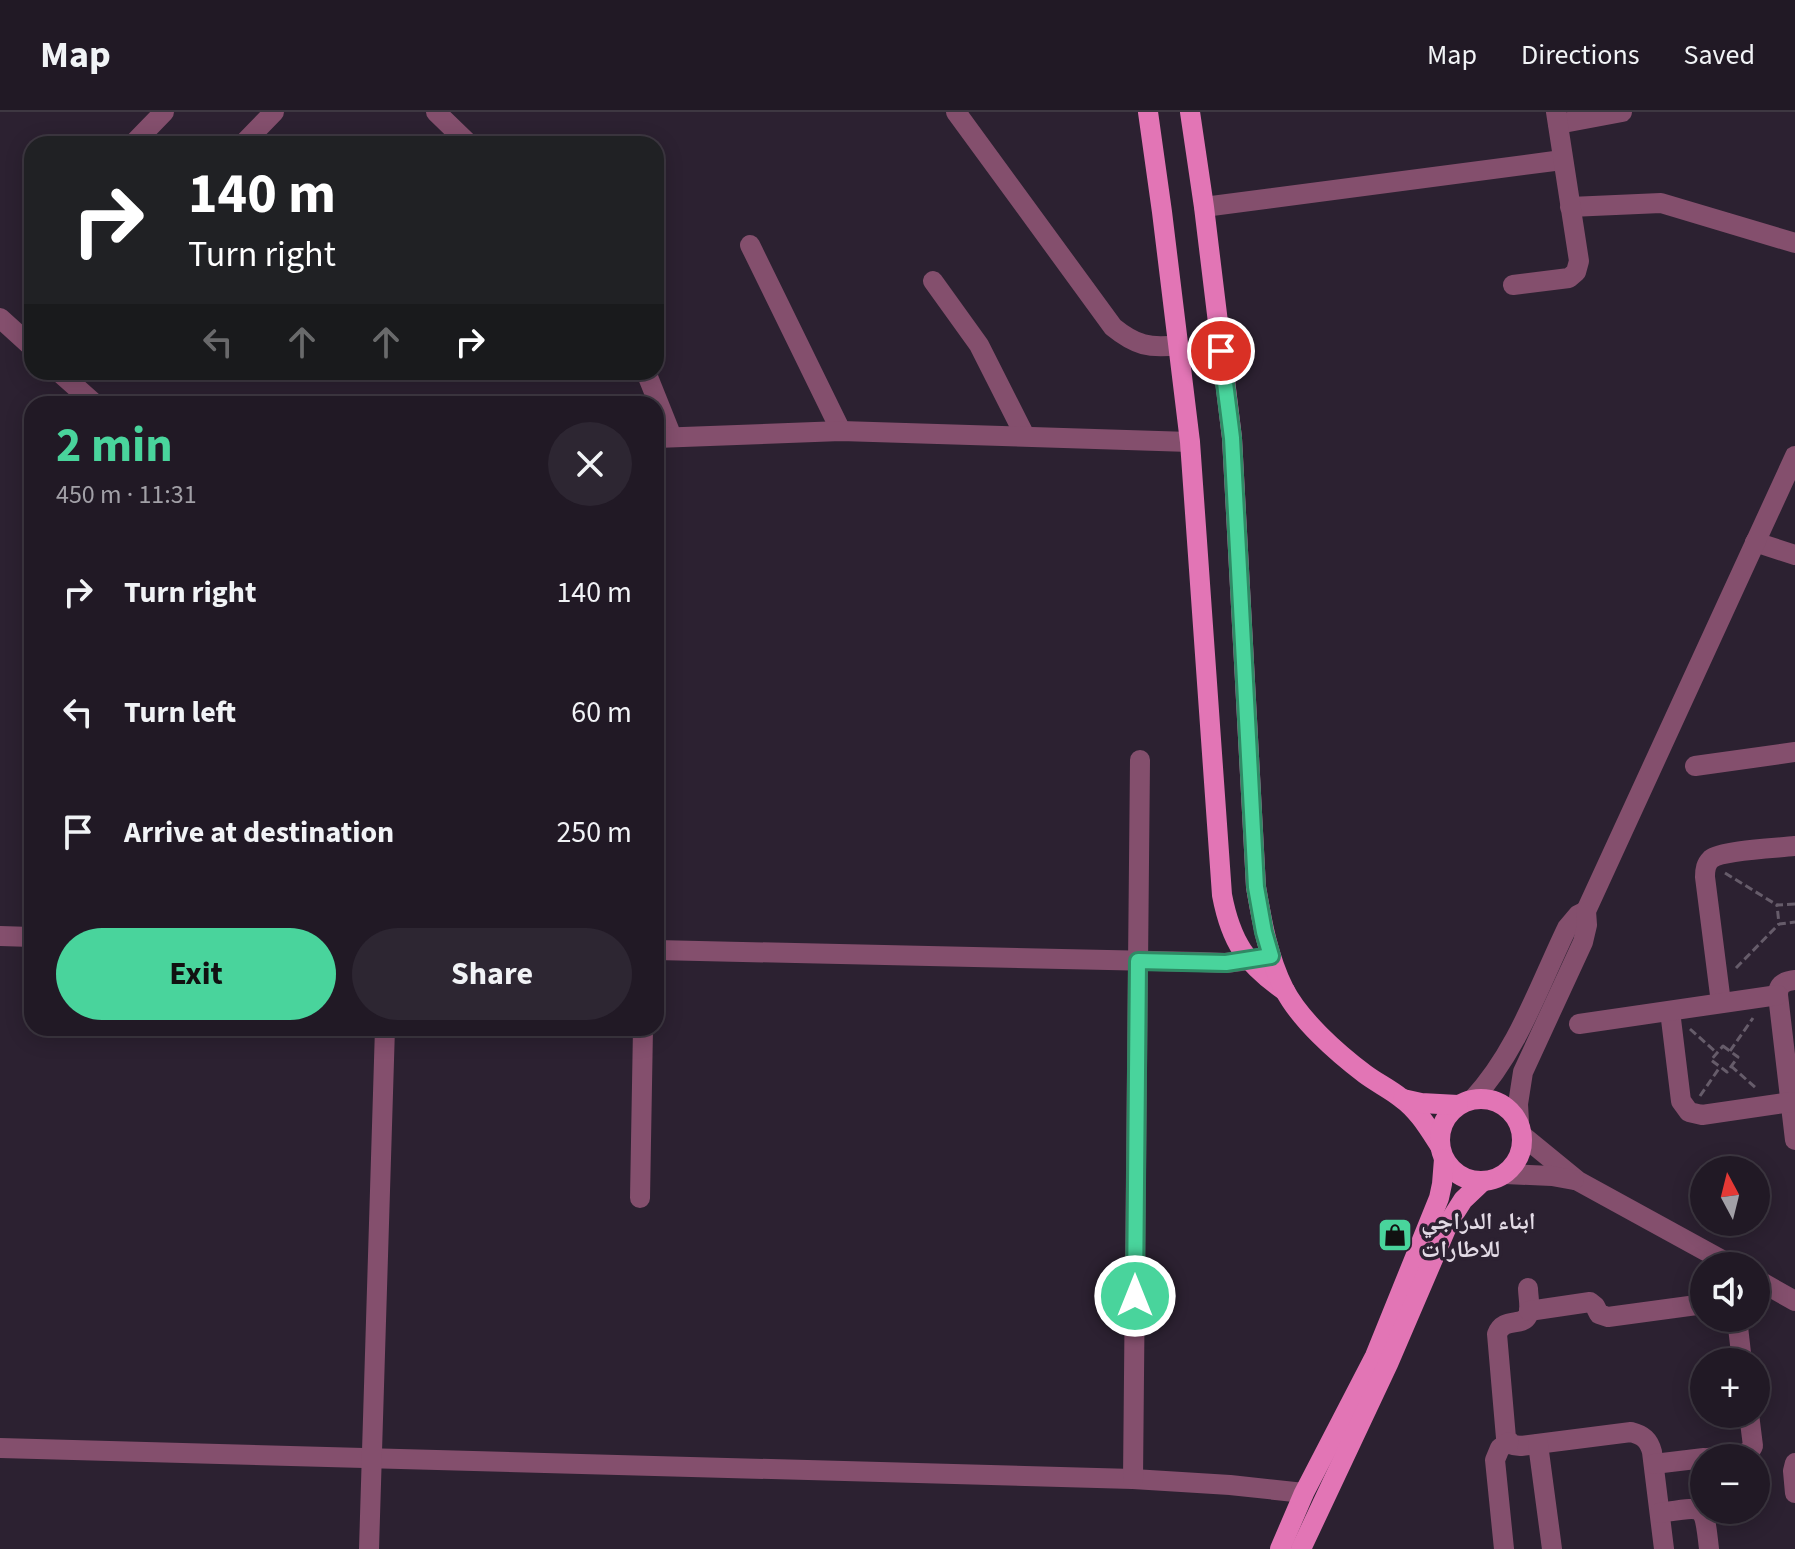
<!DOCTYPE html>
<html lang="en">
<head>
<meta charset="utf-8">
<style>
	:root { --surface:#211925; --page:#2d2632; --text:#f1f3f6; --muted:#a2a0a7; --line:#3e3842; --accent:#49d49c }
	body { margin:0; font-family:"Source Sans 3","Noto Naskh Arabic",sans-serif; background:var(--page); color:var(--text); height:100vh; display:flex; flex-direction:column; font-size:30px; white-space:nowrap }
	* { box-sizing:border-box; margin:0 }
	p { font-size:26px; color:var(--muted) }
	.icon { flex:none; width:44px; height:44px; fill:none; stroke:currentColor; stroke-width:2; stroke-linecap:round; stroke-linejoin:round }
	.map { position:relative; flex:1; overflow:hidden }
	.panel { position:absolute; left:24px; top:284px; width:640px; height:640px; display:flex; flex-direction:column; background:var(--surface); border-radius:24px; box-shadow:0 4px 20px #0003,0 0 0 2px var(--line) }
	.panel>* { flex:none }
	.guide { position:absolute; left:24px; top:24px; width:640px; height:244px; border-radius:24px; box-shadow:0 4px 20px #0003,0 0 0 2px var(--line); background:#202124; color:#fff; overflow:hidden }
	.needle { width:52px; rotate:353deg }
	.fabs { position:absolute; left:1690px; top:1044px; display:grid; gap:16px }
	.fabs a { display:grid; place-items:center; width:80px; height:80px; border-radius:50%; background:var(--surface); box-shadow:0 4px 20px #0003,0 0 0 2px var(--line); font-size:40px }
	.pin { position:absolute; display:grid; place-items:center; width:68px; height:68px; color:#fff; margin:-34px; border:4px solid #fff; border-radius:50%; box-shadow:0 2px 8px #0007 }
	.me { position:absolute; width:88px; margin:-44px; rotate:0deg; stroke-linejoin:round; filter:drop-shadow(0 0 6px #0008) }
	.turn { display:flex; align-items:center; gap:28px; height:168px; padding:0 32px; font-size:36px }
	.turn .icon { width:104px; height:104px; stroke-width:2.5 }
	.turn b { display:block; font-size:56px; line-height:68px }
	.lanes { display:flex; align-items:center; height:76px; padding:0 32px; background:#0003; justify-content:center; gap:40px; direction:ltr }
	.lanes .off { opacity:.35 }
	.round { display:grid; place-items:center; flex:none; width:84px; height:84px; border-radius:42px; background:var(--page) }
	.summary { display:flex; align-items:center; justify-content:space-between; height:136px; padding:0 32px }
	h1 { font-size:48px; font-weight:700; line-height:60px; color:var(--accent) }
	.cta { display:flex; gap:16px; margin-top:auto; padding:16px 32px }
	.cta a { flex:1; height:92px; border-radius:48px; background:var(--accent); color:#111; font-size:32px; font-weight:700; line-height:92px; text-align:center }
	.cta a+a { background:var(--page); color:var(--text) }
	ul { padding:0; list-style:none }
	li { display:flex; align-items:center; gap:24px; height:120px; padding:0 32px }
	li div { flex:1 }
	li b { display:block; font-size:30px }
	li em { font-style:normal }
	header { display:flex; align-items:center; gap:48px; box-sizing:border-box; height:112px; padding:0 40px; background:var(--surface); border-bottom:2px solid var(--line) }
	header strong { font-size:38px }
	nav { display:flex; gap:44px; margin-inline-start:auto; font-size:28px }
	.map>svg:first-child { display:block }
</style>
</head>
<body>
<header>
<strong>Map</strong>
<nav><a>Map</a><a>Directions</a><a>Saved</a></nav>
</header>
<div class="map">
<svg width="1795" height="1437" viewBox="0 0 1795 1437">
	<rect width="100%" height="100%" fill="#2c2131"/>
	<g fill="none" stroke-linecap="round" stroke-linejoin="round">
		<g stroke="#665c6a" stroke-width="3" stroke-dasharray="8 4" stroke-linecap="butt">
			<polyline points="1725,761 1777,793"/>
			<polyline points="1795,792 1777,793 1779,812 1795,810"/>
			<polyline points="1736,856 1779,812"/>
			<polyline points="1690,917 1717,941"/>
			<polygon points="1723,934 1738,945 1727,960 1711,948"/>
			<polyline points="1730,939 1753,906"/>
			<polyline points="1731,954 1757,977"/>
			<polyline points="1700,984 1720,955"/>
		</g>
		<g stroke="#844f6d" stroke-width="20">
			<polyline points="436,0 469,32"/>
			<path d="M956,0L1113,215C1135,233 1150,237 1178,233"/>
			<polyline points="1558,12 1622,0"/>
			<polyline points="133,32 164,0"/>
			<polyline points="243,32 274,0"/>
			<polyline points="1204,95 1562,48"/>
			<polyline points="1570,95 1661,91 1795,131"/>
			<polyline points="750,133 841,319"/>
			<polyline points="933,169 979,233 1025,324"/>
			<polyline points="1513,173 1569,166 1576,160 1579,149 1556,0"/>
			<polyline points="0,206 32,235"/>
			<polyline points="59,260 95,292"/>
			<polyline points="646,260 672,325"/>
			<polyline points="656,326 841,319 1190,330"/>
			<polyline points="1755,430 1795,443"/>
			<polyline points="1695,654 1795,640"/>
			<polyline points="0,824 32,825"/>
			<polyline points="656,838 1200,850 1226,851 1263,846"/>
			<path d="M1795,868C1785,869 1778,872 1778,883L1795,1028"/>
			<path d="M1721,891L1705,765C1705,757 1706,752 1711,747C1722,738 1779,736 1795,734"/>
			<polyline points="1670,899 1681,989 1689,1000 1702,1003 1791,990"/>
			<polyline points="1579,912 1778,883"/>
			<path d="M1473,987C1517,940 1539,874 1567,816L1578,803L1586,799"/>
			<polyline points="1519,1010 1518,992 1523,960 1583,830 1587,813 1586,799 1795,344"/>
			<polyline points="1523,1024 1578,1069 1733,1154"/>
			<polyline points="1505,1062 1552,1064 1574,1068"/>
			<polyline points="640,1086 643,916"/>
			<polyline points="1756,1167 1795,1189"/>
			<path d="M1528,1176C1528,1184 1531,1196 1528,1203C1522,1216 1504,1204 1497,1222L1506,1326L1513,1333L1521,1334L1631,1320C1643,1323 1649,1328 1652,1340L1664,1437"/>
			<polyline points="1529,1199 1590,1190 1595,1194 1599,1202 1608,1205 1704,1192"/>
			<polyline points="1737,1206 1742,1250"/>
			<polyline points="1538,1332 1552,1437"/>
			<polyline points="0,1336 1133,1367 1230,1373 1304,1381"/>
			<polyline points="1708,1346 1743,1342 1750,1339 1753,1334 1749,1302"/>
			<polyline points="1795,1351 1793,1359 1795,1381"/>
			<polyline points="1654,1352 1704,1346"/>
			<polyline points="1133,1367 1140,648"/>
			<path d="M1660,1401C1705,1394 1704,1391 1709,1437"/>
			<polyline points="369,1437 385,916"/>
			<polyline points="1504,1437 1495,1348 1500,1336 1509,1330"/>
		</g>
		<g stroke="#e275b5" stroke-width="20">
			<path d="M1148,0L1162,100L1190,330L1222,783C1231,830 1246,852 1285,879"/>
			<path d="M1190,0L1204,95L1232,326L1256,775C1262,810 1268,845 1284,877C1300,908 1337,941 1365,962C1377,971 1390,977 1401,986C1418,998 1429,1017 1440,1034"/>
			<circle cx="1481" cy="1028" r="41"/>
			<polyline points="1403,987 1421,991 1458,993"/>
			<polyline points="1280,1437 1304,1381 1375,1244 1439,1086 1442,1072 1444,1047"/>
			<polyline points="1301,1437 1388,1252 1449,1110 1463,1088 1483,1069"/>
		</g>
	</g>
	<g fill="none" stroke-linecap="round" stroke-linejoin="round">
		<g stroke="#2f8a65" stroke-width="20">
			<polyline id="route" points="1135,1184 1138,849 1226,851 1271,844 1264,820 1256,775 1232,326 1221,239"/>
		</g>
		<use href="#route" stroke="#49d49c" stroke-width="14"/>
	</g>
	<defs>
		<g id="shop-square" transform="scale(1.8)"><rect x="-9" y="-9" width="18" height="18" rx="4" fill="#49d49c" stroke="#2c2131"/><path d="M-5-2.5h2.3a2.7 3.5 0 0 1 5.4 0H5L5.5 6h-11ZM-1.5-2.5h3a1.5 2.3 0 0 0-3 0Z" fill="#111"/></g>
	</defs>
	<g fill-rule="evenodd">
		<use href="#shop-square" x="1395" y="1123"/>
	</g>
	<g text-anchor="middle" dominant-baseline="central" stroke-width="7" stroke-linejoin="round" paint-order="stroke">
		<g font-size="24" font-weight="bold" fill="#e2dae5" stroke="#2c2131" text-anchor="start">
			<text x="1421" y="1109">ابناء الدراجي<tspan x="1421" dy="28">للاطارات</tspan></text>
		</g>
	</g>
</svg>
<div class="fabs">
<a><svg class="needle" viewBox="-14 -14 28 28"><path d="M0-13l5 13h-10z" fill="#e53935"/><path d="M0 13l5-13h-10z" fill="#a2a0a7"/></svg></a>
<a><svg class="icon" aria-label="sound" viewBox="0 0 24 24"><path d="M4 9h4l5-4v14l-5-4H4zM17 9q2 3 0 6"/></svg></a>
<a>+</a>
<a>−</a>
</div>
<div class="pin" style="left:1221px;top:239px;background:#d93025"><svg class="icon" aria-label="arrive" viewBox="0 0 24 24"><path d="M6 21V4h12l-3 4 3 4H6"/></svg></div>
<svg class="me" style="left:1135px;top:1184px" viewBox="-20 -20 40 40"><circle r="17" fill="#49d49c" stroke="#fff" stroke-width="3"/><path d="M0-11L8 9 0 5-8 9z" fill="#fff"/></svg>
<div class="guide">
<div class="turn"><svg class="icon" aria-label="right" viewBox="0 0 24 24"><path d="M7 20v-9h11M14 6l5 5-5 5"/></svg><div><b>140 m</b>Turn right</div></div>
<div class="lanes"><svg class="icon off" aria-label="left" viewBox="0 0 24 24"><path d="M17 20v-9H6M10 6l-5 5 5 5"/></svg><svg class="icon off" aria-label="ahead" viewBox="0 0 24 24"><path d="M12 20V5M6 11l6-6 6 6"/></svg><svg class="icon off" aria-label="ahead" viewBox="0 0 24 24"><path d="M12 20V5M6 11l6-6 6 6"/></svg><svg class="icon" aria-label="right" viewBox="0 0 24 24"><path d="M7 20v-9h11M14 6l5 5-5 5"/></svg></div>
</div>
<section class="panel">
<div class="summary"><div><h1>2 min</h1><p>450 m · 11:31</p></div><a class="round"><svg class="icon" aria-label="close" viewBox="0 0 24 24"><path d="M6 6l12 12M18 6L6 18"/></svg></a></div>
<ul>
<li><svg class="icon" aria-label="right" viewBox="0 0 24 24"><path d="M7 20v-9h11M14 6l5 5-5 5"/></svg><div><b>Turn right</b></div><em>140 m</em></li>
<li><svg class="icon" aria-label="left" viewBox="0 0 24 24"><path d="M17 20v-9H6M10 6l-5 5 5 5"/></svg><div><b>Turn left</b></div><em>60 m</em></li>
<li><svg class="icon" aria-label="arrive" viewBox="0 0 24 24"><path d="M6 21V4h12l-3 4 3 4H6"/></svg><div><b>Arrive at destination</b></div><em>250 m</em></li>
</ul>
<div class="cta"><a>Exit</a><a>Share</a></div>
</section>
</div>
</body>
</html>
